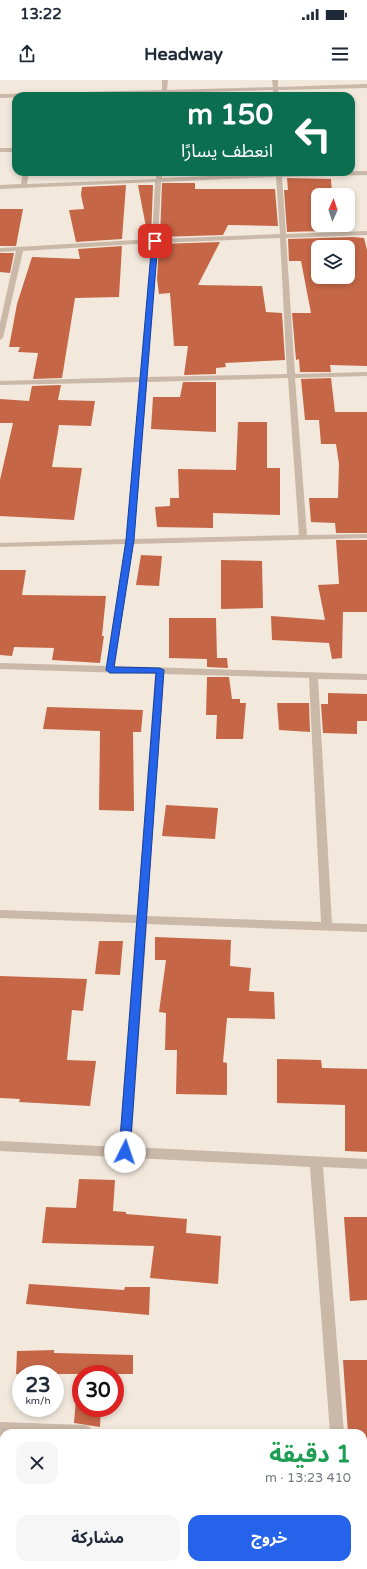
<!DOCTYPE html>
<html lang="ar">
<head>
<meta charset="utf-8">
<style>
	:root { --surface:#fff; --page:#f6f6f7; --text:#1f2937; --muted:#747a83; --accent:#2563eb }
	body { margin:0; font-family:"Varela Round","Noto Sans Arabic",sans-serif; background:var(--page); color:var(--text); direction:rtl; height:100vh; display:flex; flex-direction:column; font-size:15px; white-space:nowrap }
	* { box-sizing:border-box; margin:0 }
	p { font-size:13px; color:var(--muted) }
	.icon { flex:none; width:22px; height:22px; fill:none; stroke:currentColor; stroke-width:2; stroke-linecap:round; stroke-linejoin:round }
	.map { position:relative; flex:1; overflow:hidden; direction:ltr }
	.side { position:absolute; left:0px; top:1349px; width:367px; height:140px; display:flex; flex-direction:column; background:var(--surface); border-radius:12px 12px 0 0; box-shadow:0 2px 6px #0003; direction:rtl }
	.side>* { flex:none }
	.guide { position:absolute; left:12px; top:12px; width:343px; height:84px; border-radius:12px; box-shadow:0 2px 6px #0003; direction:rtl; background:#0b6e4f; color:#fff; overflow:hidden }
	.needle { width:26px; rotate:3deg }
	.fabs { position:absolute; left:311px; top:108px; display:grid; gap:8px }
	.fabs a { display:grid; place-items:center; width:44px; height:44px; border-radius:8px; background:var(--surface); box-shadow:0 2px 6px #0003; font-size:20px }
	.speed { position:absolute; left:12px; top:1285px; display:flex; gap:8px; font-size:20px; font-weight:700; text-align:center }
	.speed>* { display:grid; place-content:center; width:52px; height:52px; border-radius:50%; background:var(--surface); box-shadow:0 2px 6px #0003; line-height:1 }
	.speed small { font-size:10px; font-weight:400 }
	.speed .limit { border:6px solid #d22; background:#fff; color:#111 }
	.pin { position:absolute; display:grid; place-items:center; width:34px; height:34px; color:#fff; margin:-17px; border-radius:8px; box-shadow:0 2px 6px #0006 }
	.me { position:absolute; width:44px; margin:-22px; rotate:4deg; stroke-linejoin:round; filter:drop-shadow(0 0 3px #0008) }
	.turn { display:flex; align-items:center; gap:14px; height:84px; padding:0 16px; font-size:18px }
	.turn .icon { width:52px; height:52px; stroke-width:2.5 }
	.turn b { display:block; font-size:28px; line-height:34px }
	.round { display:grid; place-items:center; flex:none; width:42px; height:42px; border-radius:12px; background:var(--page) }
	.head { display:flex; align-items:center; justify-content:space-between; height:68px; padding:0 16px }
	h1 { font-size:24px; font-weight:700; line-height:30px; color:#1e9e55 }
	.primary-button { display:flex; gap:8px; margin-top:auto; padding:8px 16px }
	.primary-button a { flex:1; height:46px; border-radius:12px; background:var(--accent); color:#fff; font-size:16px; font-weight:700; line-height:46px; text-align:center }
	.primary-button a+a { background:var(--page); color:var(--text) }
	.status { display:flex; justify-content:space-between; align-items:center; height:28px; padding:0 20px; background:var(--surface); direction:ltr }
	.status svg { height:11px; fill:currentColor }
	header { display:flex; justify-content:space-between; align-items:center; height:52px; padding:0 16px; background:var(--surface); font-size:18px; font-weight:700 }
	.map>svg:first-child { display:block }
</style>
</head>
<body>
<div class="status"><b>13:22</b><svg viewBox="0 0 49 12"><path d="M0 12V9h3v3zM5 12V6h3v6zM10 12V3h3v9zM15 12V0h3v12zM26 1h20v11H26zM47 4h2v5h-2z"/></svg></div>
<header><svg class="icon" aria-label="menu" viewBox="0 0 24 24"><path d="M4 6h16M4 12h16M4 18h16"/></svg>Headway<svg class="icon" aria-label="share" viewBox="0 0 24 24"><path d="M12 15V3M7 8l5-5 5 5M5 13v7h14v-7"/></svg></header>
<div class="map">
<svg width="367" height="1489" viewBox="0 0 367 1489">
	<rect width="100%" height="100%" fill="#f2e8dc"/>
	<g fill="#c56747" fill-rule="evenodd">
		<polygon points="287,98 331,99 332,115 318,115 318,145 348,145 348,137 351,137 353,150 287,152 284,110 288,110"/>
		<polygon points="162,103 195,103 195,109 275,109 278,146 228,145 223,155 160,157"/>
		<polygon points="126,105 122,159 76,162 69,130 84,129 81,115 82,107"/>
		<polygon points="138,105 153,105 151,158 148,158"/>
		<polygon points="0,129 23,129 16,166 0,166"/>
		<path d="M353,157L364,158L367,170V286L330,285L331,292H300L299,279L296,280L292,233H311L301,181H289L288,159ZM318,167H348V197H318Z"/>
		<polygon points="220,162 198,205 262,206 266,232 282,233 285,280 225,283 226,287 216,288 216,294 184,295 188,266 174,266 170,213 159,214 157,199 159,164"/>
		<polygon points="122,166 119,217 75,218 62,298 33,299 38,273 18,272 20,267 9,267 17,224 32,177 80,179 78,169"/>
		<polygon points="0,173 14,173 10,193 0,192"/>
		<polygon points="331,298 335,332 367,332 367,453 336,453 335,443 311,442 309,418 338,418 339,384 336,364 321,364 319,340 305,340 301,299"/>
		<polygon points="183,302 216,302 216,352 151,349 153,317 180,317"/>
		<polygon points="61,305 58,320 95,321 91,346 59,345 52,387 82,388 74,440 0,436 0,400 13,343 0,343 0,319 29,321 32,306"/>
		<polygon points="238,342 267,342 267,388 280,388 280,435 213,433 213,448 157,447 155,427 170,426 170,418 179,418 178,389 236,390"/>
		<polygon points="336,460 367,460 367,532 343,532 342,578 332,579 329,563 272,560 271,536 325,540 318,505 339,504"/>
		<polygon points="141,475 162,476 159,506 136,505"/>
		<polygon points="221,480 262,481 263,528 221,529"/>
		<polygon points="0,490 26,490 22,515 106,516 102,556 104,556 100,583 52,580 54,568 14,567 12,576 0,575"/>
		<polygon points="169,538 216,538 217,578 227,578 228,588 207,587 207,579 169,578"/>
		<polygon points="207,597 229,597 232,619 240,619 240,623 246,623 243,659 216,659 217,635 206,635"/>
		<polygon points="328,613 367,614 367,641 357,641 357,654 323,653 321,624 328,624"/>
		<polygon points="277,623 309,623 310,652 279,650"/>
		<polygon points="47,627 143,630 141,652 133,652 134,731 99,730 100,651 43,649"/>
		<polygon points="166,725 218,728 215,759 162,756"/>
		<polygon points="155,857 231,860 230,886 251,888 249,911 274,912 275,939 227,938 223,982 227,983 227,1015 176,1014 177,970 165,970 166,933 159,932 166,880 155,880"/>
		<polygon points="99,861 123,861 120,895 95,894"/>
		<polygon points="0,896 87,899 83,931 72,930 67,980 96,981 90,1026 19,1022 20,1019 0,1018"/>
		<polygon points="277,979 321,980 322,988 367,989 367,1072 345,1071 345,1025 277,1023"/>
		<polygon points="79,1099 115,1100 113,1131 126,1132 126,1134 187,1139 186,1153 221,1156 218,1204 150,1198 154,1166 42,1163 46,1127 76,1128"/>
		<polygon points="344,1137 367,1137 367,1220 350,1221"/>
		<polygon points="29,1204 124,1210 125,1207 150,1207 149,1235 26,1224"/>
		<polygon points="54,1270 54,1273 133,1275 133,1294 81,1294 81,1328 101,1328 100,1347 74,1343 78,1294 16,1294 17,1271"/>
		<polygon points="343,1280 367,1280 367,1381 363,1381 363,1353 348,1353"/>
	</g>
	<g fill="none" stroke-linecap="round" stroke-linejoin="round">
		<g fill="#cab8a8" fill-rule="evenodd">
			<polygon points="162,0 168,0 167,10 273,7 272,0 278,0 278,7 367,4 367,8 278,10 279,16 273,16 273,10 167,13 167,16 161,16 161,13 0,18 0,14 162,10"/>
			<rect x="0" y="68" width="16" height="4"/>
			<path d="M367,91V95L282,97L286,154L367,151V155L286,158L295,294L367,292V296L295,298L307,455L367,454V458L133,464L115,586L367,594V600L318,599L332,843L367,844V852L147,844L131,1067L367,1079V1089L323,1087L344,1353H330L310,1087L0,1071V1061L119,1067L136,843L0,838V830L137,835L155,594L0,589V583L106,586L125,464L0,467V463L126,459L140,302L0,305V301L140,297L152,163L23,171L3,258L0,260V243L16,171L0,172V168L152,159L155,102L0,109V105L21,104L23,92H29L27,104L156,99V92H162V98L276,93V92ZM276,97L280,154L158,159L161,102ZM280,158L287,294L147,297L158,163ZM288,298L299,455L134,459L147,302ZM164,594L309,598L321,842L147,836Z"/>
			<polygon points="0,1342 85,1345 90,1347 92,1352 4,1353 4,1356 0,1356"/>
			<rect x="340" y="1485" width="14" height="4"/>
		</g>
	</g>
	<polygon fill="#2563eb" stroke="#184099" points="155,160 158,161 134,460 114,587 160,588 164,590 130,1072 129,1075 125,1077 121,1075 119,1072 156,593 110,593 106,590 126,460 152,161"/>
</svg>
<div class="fabs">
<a><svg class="needle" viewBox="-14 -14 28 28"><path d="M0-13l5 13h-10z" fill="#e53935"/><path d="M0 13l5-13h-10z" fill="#747a83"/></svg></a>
<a><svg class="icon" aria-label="layers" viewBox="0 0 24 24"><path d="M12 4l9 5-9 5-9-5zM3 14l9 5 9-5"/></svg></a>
</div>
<div class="speed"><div>23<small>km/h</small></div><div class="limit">30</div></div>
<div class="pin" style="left:155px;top:161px;background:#d93025"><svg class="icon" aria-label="arrive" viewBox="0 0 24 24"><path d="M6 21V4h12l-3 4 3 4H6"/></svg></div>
<svg class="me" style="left:125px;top:1072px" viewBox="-20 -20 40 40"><circle r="19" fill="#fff"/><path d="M0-13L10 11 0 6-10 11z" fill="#2563eb"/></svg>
<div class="guide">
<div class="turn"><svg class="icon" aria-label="left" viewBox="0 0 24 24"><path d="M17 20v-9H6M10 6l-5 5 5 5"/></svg><div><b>150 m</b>انعطف يسارًا</div></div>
</div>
<section class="side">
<div class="head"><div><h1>1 دقيقة</h1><p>410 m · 13:23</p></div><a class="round"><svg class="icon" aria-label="close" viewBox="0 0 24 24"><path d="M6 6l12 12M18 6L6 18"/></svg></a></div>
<div class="primary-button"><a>خروج</a><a>مشاركة</a></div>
</section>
</div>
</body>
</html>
